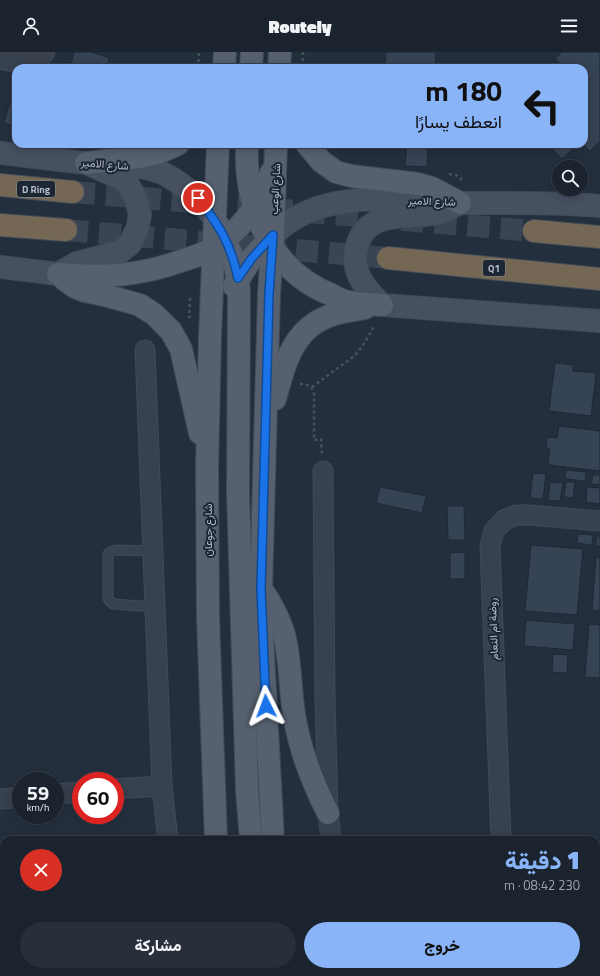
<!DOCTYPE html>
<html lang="ar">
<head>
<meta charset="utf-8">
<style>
	:root { --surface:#1b232e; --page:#282f3a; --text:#f1f3f6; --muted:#a0a4aa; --line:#39404a; --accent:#8ab4f8 }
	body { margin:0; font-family:"Titillium Web",Vazirmatn,sans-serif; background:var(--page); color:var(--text); direction:rtl; height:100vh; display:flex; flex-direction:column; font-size:15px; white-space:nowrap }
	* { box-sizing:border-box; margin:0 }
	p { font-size:13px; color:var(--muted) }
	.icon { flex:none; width:22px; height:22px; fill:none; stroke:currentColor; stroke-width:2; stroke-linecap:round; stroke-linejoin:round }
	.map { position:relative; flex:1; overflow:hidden; direction:ltr }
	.panel { position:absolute; left:0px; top:784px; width:600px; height:140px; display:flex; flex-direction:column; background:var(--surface); border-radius:12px 12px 0 0; box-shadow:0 2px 10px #0003,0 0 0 1px var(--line); direction:rtl }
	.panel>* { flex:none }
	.top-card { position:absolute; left:12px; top:12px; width:576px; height:84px; border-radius:12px; box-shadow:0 2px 10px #0003,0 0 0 1px var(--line); direction:rtl; background:#8ab4f8; color:#111; overflow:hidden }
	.controls { position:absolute; left:552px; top:108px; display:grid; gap:8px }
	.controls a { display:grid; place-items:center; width:36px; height:36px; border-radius:50%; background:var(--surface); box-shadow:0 2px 10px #0003,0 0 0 1px var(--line); font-size:20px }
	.speed { position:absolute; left:12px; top:720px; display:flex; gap:8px; font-size:20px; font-weight:700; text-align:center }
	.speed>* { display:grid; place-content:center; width:52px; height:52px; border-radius:50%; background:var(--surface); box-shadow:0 2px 10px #0003,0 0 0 1px var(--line); line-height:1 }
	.speed small { font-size:10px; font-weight:400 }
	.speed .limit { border:6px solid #d22; background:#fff; color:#111 }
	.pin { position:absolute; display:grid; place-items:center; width:34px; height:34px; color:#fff; margin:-17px; border:2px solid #fff; border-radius:50%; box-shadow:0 1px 4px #0007 }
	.me { position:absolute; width:44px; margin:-22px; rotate:357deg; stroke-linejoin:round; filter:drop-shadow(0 0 3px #0008) }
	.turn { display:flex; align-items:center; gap:14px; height:84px; padding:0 20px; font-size:18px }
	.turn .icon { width:52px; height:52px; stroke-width:2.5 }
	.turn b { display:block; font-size:28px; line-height:34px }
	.round { display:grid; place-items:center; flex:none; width:42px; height:42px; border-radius:21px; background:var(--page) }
	.head { display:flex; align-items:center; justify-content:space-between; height:68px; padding:0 20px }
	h1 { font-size:24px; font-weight:800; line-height:30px; color:var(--accent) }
	.action { display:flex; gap:8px; margin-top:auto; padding:8px 20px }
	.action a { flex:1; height:46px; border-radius:24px; background:var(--accent); color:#111; font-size:16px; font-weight:800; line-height:46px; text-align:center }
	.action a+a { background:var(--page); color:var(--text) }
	header { display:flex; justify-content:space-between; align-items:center; height:52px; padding:0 20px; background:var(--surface); font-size:18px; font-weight:800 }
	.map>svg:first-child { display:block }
</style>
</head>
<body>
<header><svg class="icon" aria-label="menu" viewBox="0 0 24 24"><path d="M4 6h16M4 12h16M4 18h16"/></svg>Routely<svg class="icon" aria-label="person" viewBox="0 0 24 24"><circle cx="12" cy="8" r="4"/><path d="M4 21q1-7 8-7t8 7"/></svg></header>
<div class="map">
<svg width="600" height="924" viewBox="0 0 600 924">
	<rect width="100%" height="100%" fill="#242f3e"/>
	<g fill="#364354" stroke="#1f2835">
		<polygon points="74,0 91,0 109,6 107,16 70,16"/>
		<polygon points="386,0 436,0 435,16 385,16"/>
		<polygon points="562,0 600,0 600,89 590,99 583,92 584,16 561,16 563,15 555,6"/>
		<polygon points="14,37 16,38 16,75 4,71"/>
		<polygon points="407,92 428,92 427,115 405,114"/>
		<polygon points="548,92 578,92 562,107"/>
		<polygon points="555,311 573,313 573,319 596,321 591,364 549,359"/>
		<polygon points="559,374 600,379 600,419 548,413 550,397 546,397 547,385 557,386"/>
		<polygon points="566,418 586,420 585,429 565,427"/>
		<polygon points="533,421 546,422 543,447 530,446"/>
		<polygon points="593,423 600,423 600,433 591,432"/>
		<polygon points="550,430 563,431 560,449 548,448"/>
		<polygon points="566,430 575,430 573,446 564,445"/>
		<polygon points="380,435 426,444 422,461 376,451"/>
		<polygon points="587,435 600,436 600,452 586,450"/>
		<polygon points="447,454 464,454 465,488 448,488"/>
		<polygon points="578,482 593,483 592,493 577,491"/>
		<polygon points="597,484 600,484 600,494 596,494"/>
		<polygon points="531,493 583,497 577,563 525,559"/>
		<polygon points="465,500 465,527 450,527 450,501"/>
		<polygon points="596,505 600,506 600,559 592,558"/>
		<polygon points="526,568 575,572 573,598 524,594"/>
		<polygon points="589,572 600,573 600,626 585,625"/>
		<polygon points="553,602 568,603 567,621 552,620"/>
	</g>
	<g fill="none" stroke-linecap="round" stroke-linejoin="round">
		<g stroke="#3a4453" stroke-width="22" stroke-dasharray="22 11" stroke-linecap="butt">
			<polyline points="73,140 534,179"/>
			<polyline points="66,178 388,206"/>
		</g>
		<g stroke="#414a57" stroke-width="11">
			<polyline id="service" points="153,499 116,498 112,499 108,502 108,547 113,552 155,555"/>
		</g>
		<g stroke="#414a57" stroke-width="21">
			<g id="minor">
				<path d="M0,7C16,11 33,16 45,0"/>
				<polyline points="145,298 162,734 168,788"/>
				<polyline points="323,419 325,646 328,761 331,788"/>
				<polyline points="115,737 162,734"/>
				<polyline points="55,742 81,740"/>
				<polyline points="0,747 21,745"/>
				<polyline points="501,788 490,494 494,479 504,468 516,463 529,463 600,469"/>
				<polyline points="0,802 4,847"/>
				<polyline points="0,882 4,883"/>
				<polyline points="11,920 11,924"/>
				<polyline points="180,920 181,924"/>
				<polyline points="344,920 345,924"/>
				<polyline points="512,920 513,924"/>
			</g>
		</g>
		<g stroke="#414a57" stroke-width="24">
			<g id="secondary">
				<path d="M0,101C29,104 59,109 88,111C114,113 145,111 168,124C189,136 201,149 215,167"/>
				<path d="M460,151C453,155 446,159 438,161C407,168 365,155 356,198C351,221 367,238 382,253L600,269"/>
				<path d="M273,183C278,178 284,173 290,169C341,136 408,150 466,151C511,151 555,150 600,154"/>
				<polyline points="0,215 58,222 77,211 120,200 130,192 137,177 140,163 136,146 127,131 120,126 86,111"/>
			</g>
		</g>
		<g stroke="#414a57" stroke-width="24">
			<g id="primary">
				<polyline points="224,16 225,0"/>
				<polyline points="251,16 252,0"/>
				<polyline points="279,16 280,0"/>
				<path d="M247,92C244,155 270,219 332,243C337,246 343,249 349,250C359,252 371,252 382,253"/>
				<polyline points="307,92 321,109 336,120 351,124 418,132 432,136 460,151"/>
				<polyline points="86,111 140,105 158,101 178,92"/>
				<path d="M215,168C229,192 237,212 239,239L238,441L247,738L251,788"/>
				<path d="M58,222C105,226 140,224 184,208C194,205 206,201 215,195C242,177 260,151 271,121"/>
				<polyline points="64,227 75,235 85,239 104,243 140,253 155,263 171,279 181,297 200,381"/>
				<polyline points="234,234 252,206 273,183"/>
				<path d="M275,347C285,311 293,274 335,262C345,259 355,258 365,256"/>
				<path d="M262,538C271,551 278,564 283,579C292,609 289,642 296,673C302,704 314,733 328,761"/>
				<polyline points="216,788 208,565 207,414 210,284 218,92"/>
				<polyline points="273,788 261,564 261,537 269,242 273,183 276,92"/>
				<polyline points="198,920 198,924"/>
				<polyline points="224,920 225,924"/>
				<polyline points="261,920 262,924"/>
				<polyline points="280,920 281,924"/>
			</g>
		</g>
		<g stroke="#434c59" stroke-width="24">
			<g id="motorway">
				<polyline points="0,133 73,140"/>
				<polyline points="0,173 66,178"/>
				<polyline points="534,179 600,185"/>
				<polyline points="388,206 600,227"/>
			</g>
		</g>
		<g stroke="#3f5557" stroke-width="2.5" stroke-dasharray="3 3" stroke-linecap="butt">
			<polyline points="303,0 303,16"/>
			<polyline points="198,16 199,0"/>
			<polyline points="449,122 456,123 461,127 461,130"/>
			<polyline points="190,246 189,265 193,265"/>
			<path d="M300,332C307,332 311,333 314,340V388L321,387L322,403"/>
			<polyline points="312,335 353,305 362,295 375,273"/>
		</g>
		<use href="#service" stroke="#38414e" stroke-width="9"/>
		<use href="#minor" stroke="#38414e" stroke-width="19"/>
		<use href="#secondary" stroke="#465061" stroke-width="22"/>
		<use href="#primary" stroke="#56606e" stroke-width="22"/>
		<use href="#motorway" stroke="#746855" stroke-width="22"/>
	</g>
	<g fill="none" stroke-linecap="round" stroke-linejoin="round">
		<g stroke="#114b97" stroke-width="10">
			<path id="route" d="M198,146C219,173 231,192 238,226L252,206L273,183L269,242L261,537L266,654"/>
		</g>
		<use href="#route" stroke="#1a73e8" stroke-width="7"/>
	</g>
	<g text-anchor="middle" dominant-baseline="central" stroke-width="4" stroke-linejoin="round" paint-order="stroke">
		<g fill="#1d2633" stroke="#878f9c" stroke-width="1">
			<rect x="17" y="129" width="38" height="16" rx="3"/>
			<rect x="483" y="208" width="22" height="16" rx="3"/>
		</g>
		<g font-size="10" font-weight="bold" fill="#b4bcc9">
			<text x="36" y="137">D Ring</text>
			<text x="494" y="216">Q1</text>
		</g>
		<g font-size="11" fill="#b4bcc9" stroke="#1d2633">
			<text transform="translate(105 112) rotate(5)">شارع الامير</text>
			<text transform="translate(275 137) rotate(-87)">شارع الوعب</text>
			<text transform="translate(432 149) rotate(2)">شارع الامير</text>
			<text transform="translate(208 478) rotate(-90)">شارع جوعان</text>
			<text transform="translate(493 577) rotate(-92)">روضة ام النعام</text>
		</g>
	</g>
</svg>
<div class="controls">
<a><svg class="icon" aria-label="search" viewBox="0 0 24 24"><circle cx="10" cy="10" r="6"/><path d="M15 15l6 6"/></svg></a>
</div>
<div class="speed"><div>59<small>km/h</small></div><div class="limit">60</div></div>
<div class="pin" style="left:198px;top:146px;background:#d93025"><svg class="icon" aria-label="arrive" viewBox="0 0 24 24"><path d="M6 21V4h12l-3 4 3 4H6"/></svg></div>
<svg class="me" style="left:266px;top:654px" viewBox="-20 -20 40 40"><path d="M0-17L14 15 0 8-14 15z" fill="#1a73e8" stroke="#fff" stroke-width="4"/></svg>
<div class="top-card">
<div class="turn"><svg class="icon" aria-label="left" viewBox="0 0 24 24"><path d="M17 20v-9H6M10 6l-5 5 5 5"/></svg><div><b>180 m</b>انعطف يسارًا</div></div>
</div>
<section class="panel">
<div class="head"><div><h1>1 دقيقة</h1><p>230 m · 08:42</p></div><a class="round" style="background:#d93025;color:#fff"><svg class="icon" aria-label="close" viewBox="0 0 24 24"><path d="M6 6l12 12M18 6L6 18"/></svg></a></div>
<div class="action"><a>خروج</a><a>مشاركة</a></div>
</section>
</div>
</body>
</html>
